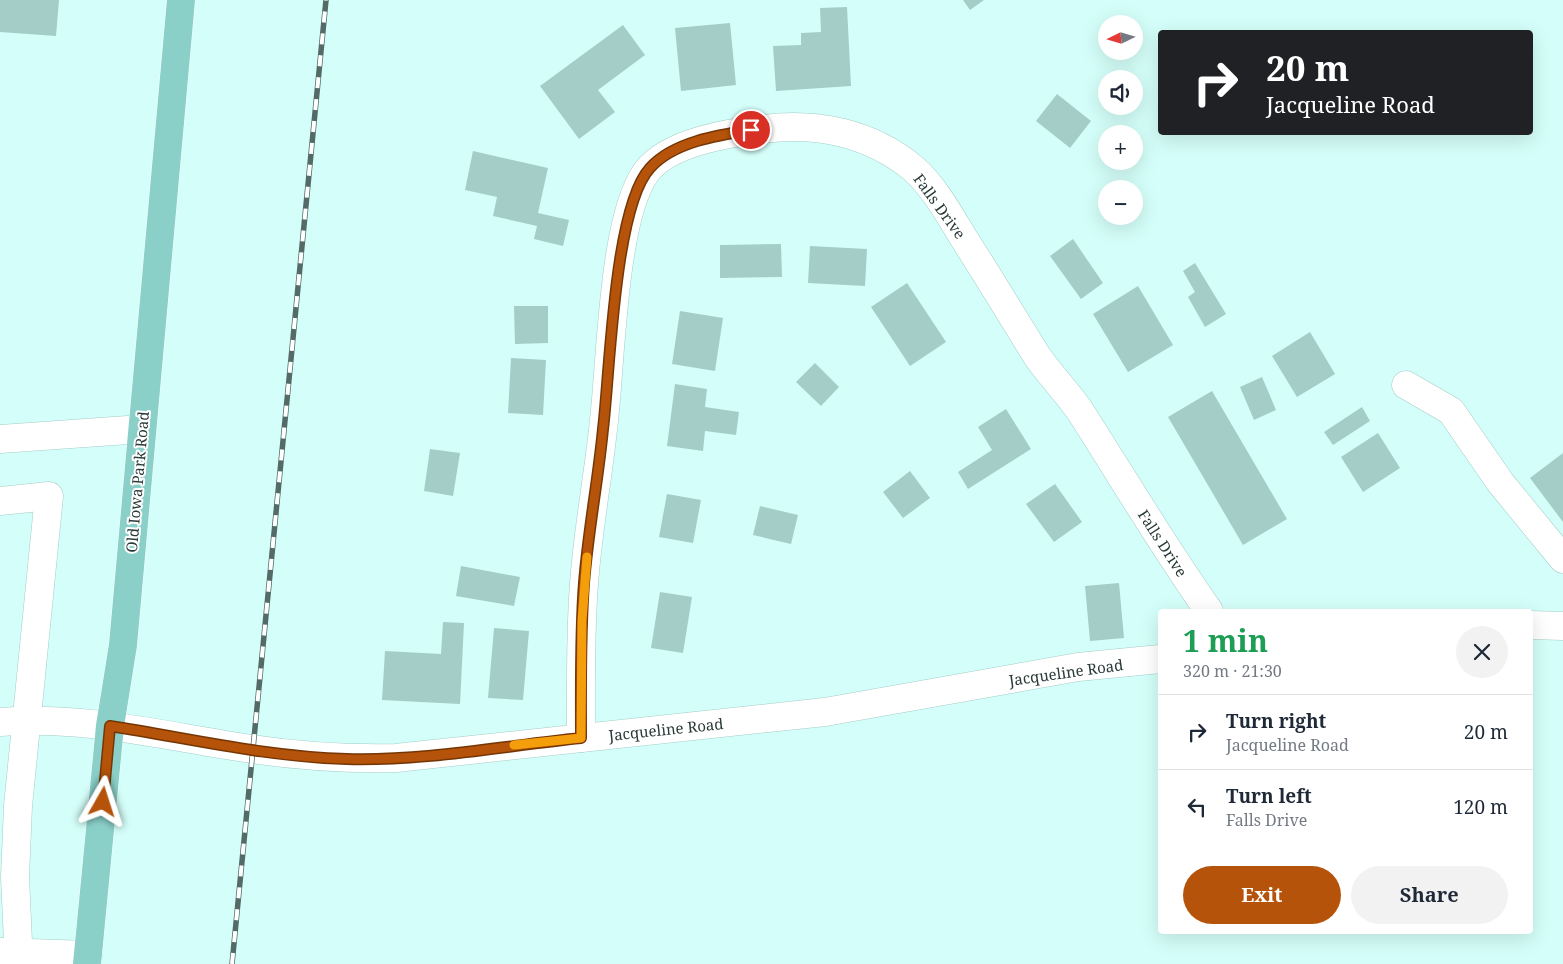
<!DOCTYPE html>
<html lang="en">
<head>
<meta charset="utf-8">
<style>
	:root { --surface:#fff; --page:#f2f2f3; --text:#1f2937; --muted:#747a83; --line:#e0e1e3; --accent:#b45309 }
	body { margin:0; font-family:"Noto Serif",serif; background:var(--page); color:var(--text); height:100vh; display:flex; flex-direction:column; font-size:19px; white-space:nowrap }
	* { box-sizing:border-box; margin:0 }
	p { font-size:16px; color:var(--muted) }
	.icon { flex:none; width:28px; height:28px; fill:none; stroke:currentColor; stroke-width:2; stroke-linecap:round; stroke-linejoin:round }
	.map { position:relative; flex:1; overflow:hidden }
	.side { position:absolute; left:1158px; top:609px; width:375px; height:325px; display:flex; flex-direction:column; background:var(--surface); border-radius:5px; box-shadow:0 5px 20px #0002 }
	.side>* { flex:none }
	.top-card { position:absolute; left:1158px; top:30px; width:375px; height:105px; border-radius:5px; box-shadow:0 5px 20px #0002; background:#202124; color:#fff; overflow:hidden }
	.needle { width:32px; rotate:265deg }
	.controls { position:absolute; left:1098px; top:15px; display:grid; gap:10px }
	.controls a { display:grid; place-items:center; width:45px; height:45px; border-radius:50%; background:var(--surface); box-shadow:0 5px 20px #0002; font-size:25px }
	.pin { position:absolute; display:grid; place-items:center; width:42px; height:42px; color:#fff; margin:-21px; border:2px solid #fff; border-radius:50%; box-shadow:0 1px 5px #0007 }
	.me { position:absolute; width:55px; margin:-28px; rotate:6deg; stroke-linejoin:round; filter:drop-shadow(0 0 4px #0008) }
	.turn { display:flex; align-items:center; gap:18px; height:105px; padding:0 25px; font-size:22px }
	.turn .icon { width:65px; height:65px; stroke-width:2.5 }
	.turn b { display:block; font-size:35px; line-height:42px }
	.round { display:grid; place-items:center; flex:none; width:52px; height:52px; border-radius:26px; background:var(--page) }
	.overview { display:flex; align-items:center; justify-content:space-between; height:85px; padding:0 25px }
	h1 { font-size:30px; font-weight:700; line-height:38px; color:#1e9e55 }
	.button { display:flex; gap:10px; margin-top:auto; padding:10px 25px }
	.button a { flex:1; height:58px; border-radius:30px; background:var(--accent); color:#fff; font-size:20px; font-weight:700; line-height:58px; text-align:center }
	.button a+a { background:var(--page); color:var(--text) }
	ul { padding:0; list-style:none }
	li { display:flex; align-items:center; gap:15px; height:75px; padding:0 25px; border-top:1px solid var(--line) }
	li div { flex:1 }
	li b { display:block; font-size:19px }
	li em { font-style:normal }
	.map>svg:first-child { display:block }
</style>
</head>
<body>
<div class="map">
<svg width="1563" height="964" viewBox="0 0 1563 964">
	<rect width="100%" height="100%" fill="#d4fef9"/>
	<g fill="#a4cdc8">
		<polygon points="0,0 59,0 56,36 0,32"/>
		<polygon points="963,0 984,0 970,10"/>
		<polygon points="847,7 851,86 776,91 773,46 801,45 801,33 821,32 820,8"/>
		<polygon points="730,23 736,85 681,91 675,28"/>
		<polygon points="623,25 645,55 598,90 615,112 579,139 540,86"/>
		<polygon points="1057,94 1091,121 1070,148 1036,121"/>
		<polygon points="473,151 548,168 538,213 569,220 563,246 534,239 537,226 493,216 497,197 465,190"/>
		<polygon points="1073,239 1103,283 1081,299 1050,256"/>
		<polygon points="781,244 782,277 720,278 720,245"/>
		<polygon points="810,246 867,249 865,286 808,283"/>
		<polygon points="1195,263 1226,314 1205,327 1188,297 1195,292 1183,271"/>
		<polygon points="907,283 946,342 910,366 871,307"/>
		<polygon points="1138,286 1173,345 1128,372 1093,314"/>
		<polygon points="514,306 548,306 548,343 515,344"/>
		<polygon points="680,311 723,318 715,371 672,364"/>
		<polygon points="1310,332 1335,374 1297,397 1272,356"/>
		<polygon points="511,358 546,360 543,415 508,413"/>
		<polygon points="815,363 839,387 821,406 796,382"/>
		<polygon points="1262,377 1276,410 1254,420 1240,387"/>
		<polygon points="675,384 707,389 705,407 739,412 736,435 705,431 703,451 667,446"/>
		<polygon points="1212,391 1287,519 1243,545 1168,417"/>
		<polygon points="1362,407 1370,421 1333,445 1324,432"/>
		<polygon points="1006,409 1031,449 968,489 958,472 992,450 978,427"/>
		<polygon points="1378,433 1400,468 1363,492 1341,457"/>
		<polygon points="430,449 460,453 453,496 424,491"/>
		<polygon points="1563,453 1563,522 1530,478"/>
		<polygon points="910,471 930,498 903,518 883,492"/>
		<polygon points="1055,484 1082,522 1054,542 1026,504"/>
		<polygon points="667,494 701,500 693,543 659,537"/>
		<polygon points="760,506 798,515 791,544 753,535"/>
		<polygon points="461,566 520,577 514,606 456,596"/>
		<polygon points="1119,583 1124,638 1090,641 1085,586"/>
		<polygon points="660,592 692,597 683,653 651,648"/>
		<polygon points="443,622 464,623 460,704 382,700 385,651 441,654"/>
		<polygon points="494,628 529,631 523,700 488,698"/>
	</g>
	<g fill="none" stroke-linecap="round" stroke-linejoin="round">
		<g stroke="#a4cdc8" stroke-width="29">
			<g id="minor">
				<polyline points="1406,385 1451,411 1500,482 1563,559"/>
				<polyline points="0,439 142,429"/>
				<polyline points="0,501 49,496 18,806 15,877 19,964"/>
				<polyline points="1530,625 1563,626"/>
				<path d="M0,722C84,715 169,737 252,749C300,756 347,759 396,758L825,712L1078,667L1160,659"/>
				<path d="M581,738C581,687 580,635 584,584C588,526 600,468 605,410C611,353 614,214 647,171C670,142 728,133 763,129C817,122 871,133 914,169C934,187 949,214 963,237C988,276 1012,316 1037,356C1050,375 1067,392 1080,411C1123,478 1163,546 1209,611"/>
				<polyline points="1,952 88,955"/>
			</g>
		</g>
		<g stroke="#fff" stroke-width="29">
			<polyline id="major" points="87,964 110,726 123,645 181,0"/>
		</g>
		<use href="#minor" stroke="#fff" stroke-width="28"/>
		<use href="#major" stroke="#8ad0c9" stroke-width="28"/>
		<g stroke="#536a67" stroke-width="5.5">
			<polyline id="rail" points="232,964 326,0"/>
		</g>
		<use href="#rail" stroke="#fff" stroke-width="4" stroke-dasharray="11" stroke-linecap="butt"/>
	</g>
	<g fill="none" stroke-linecap="round" stroke-linejoin="round">
		<g stroke="#753606" stroke-width="12">
			<path id="route" d="M103,802L110,726C188,738 267,757 347,759C425,761 504,746 581,738C581,687 580,635 584,583C588,532 598,481 603,429C610,372 614,207 650,168C673,142 718,135 751,130"/>
		</g>
		<use href="#route" stroke="#b45309" stroke-width="9"/>
		<polyline stroke="#f59e0b" stroke-width="9" points="514,745 581,738 582,621 587,557"/>
	</g>
	<g text-anchor="middle" dominant-baseline="central" stroke-width="4" stroke-linejoin="round" paint-order="stroke">
		<g font-size="15" fill="#293a38" stroke="#fff">
			<text transform="translate(940 206) rotate(54)">Falls Drive</text>
			<text transform="translate(137 482) rotate(-85)">Old Iowa Park Road</text>
			<text transform="translate(1163 543) rotate(57)">Falls Drive</text>
			<text transform="translate(1066 672) rotate(-8)">Jacqueline Road</text>
			<text transform="translate(666 729) rotate(-6)">Jacqueline Road</text>
		</g>
	</g>
</svg>
<div class="controls">
<a><svg class="needle" viewBox="-14 -14 28 28"><path d="M0-13l5 13h-10z" fill="#e53935"/><path d="M0 13l5-13h-10z" fill="#747a83"/></svg></a>
<a><svg class="icon" aria-label="sound" viewBox="0 0 24 24"><path d="M4 9h4l5-4v14l-5-4H4zM17 9q2 3 0 6"/></svg></a>
<a>+</a>
<a>−</a>
</div>
<div class="pin" style="left:751px;top:130px;background:#d93025"><svg class="icon" aria-label="arrive" viewBox="0 0 24 24"><path d="M6 21V4h12l-3 4 3 4H6"/></svg></div>
<svg class="me" style="left:103px;top:802px" viewBox="-20 -20 40 40"><path d="M0-17L14 15 0 8-14 15z" fill="#b45309" stroke="#fff" stroke-width="4"/></svg>
<div class="top-card">
<div class="turn"><svg class="icon" aria-label="right" viewBox="0 0 24 24"><path d="M7 20v-9h11M14 6l5 5-5 5"/></svg><div><b>20 m</b>Jacqueline Road</div></div>
</div>
<section class="side">
<div class="overview"><div><h1>1 min</h1><p>320 m · 21:30</p></div><a class="round"><svg class="icon" aria-label="close" viewBox="0 0 24 24"><path d="M6 6l12 12M18 6L6 18"/></svg></a></div>
<ul>
<li><svg class="icon" aria-label="right" viewBox="0 0 24 24"><path d="M7 20v-9h11M14 6l5 5-5 5"/></svg><div><b>Turn right</b><p>Jacqueline Road</p></div><em>20 m</em></li>
<li><svg class="icon" aria-label="left" viewBox="0 0 24 24"><path d="M17 20v-9H6M10 6l-5 5 5 5"/></svg><div><b>Turn left</b><p>Falls Drive</p></div><em>120 m</em></li>
</ul>
<div class="button"><a>Exit</a><a>Share</a></div>
</section>
</div>
</body>
</html>
